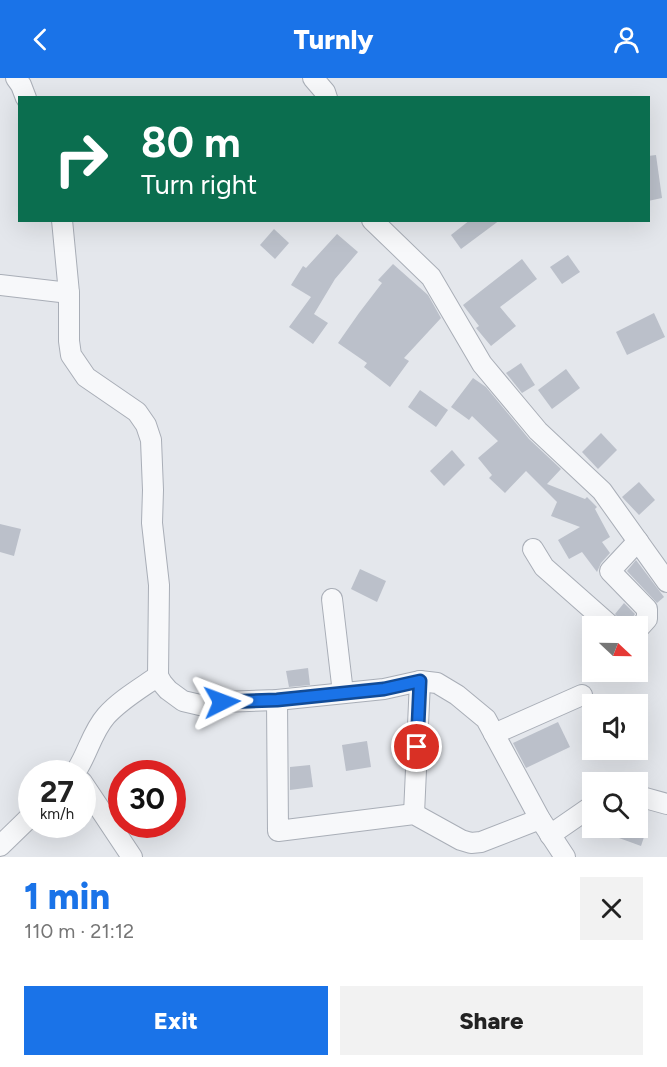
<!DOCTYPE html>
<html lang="en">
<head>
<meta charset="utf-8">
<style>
	:root { --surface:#fff; --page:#f2f2f2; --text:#222; --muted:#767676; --accent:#1a73e8 }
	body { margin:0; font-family:Figtree,sans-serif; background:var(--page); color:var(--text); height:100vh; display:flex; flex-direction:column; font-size:22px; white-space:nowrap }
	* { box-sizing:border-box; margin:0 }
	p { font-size:20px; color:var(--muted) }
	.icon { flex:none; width:33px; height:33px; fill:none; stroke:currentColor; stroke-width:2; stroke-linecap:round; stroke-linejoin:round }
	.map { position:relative; height:779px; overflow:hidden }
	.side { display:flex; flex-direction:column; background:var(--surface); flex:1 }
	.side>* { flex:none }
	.guide { position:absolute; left:18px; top:18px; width:632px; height:126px; border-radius:0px; box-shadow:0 6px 24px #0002; background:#0b6e4f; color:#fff; overflow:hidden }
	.needle { width:39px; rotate:112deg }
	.controls { position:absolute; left:582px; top:538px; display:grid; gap:12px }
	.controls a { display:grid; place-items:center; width:66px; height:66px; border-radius:0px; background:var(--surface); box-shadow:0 6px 24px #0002; font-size:30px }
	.speed { position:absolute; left:18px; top:682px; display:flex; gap:12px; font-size:30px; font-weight:700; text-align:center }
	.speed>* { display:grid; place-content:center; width:78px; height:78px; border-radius:50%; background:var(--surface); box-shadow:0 6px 24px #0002; line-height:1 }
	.speed small { font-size:15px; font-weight:400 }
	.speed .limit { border:9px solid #d22; background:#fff; color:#111 }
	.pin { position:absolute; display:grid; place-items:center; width:51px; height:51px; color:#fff; margin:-26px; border:3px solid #fff; border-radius:50%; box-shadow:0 2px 6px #0007 }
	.me { position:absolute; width:66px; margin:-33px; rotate:87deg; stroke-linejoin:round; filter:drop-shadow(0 0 4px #0008) }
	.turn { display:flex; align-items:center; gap:21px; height:126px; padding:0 24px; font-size:27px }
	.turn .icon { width:78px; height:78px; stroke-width:2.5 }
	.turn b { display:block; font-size:42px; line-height:51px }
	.round { display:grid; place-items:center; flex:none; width:63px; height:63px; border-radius:0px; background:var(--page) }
	.summary { display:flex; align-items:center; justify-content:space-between; height:102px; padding:0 24px }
	h1 { font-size:36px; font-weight:800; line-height:45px; color:var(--accent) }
	.action { display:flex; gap:12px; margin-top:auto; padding:12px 24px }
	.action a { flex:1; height:69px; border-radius:0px; background:var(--accent); color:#fff; font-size:24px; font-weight:800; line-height:69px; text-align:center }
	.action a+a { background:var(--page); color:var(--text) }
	header { display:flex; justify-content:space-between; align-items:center; height:78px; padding:0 24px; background:var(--accent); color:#fff; font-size:27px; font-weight:800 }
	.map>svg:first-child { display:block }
</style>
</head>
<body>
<header><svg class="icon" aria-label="back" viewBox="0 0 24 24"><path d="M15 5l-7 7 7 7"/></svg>Turnly<svg class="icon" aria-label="person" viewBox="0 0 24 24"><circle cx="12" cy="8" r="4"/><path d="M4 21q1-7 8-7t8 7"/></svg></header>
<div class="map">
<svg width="667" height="779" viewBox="0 0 667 779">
	<rect width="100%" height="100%" fill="#e4e7ec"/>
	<g fill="#bbc0ca">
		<polygon points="656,77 662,120 648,123 648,78"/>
		<polygon points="470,142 500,142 461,171 451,157"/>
		<polygon points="274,151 289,165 275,181 260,167"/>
		<polygon points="337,156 358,174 335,201 314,236 328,245 313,266 289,249 311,219 291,207 303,188 306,190"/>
		<polygon points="568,177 580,194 562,206 550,189"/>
		<polygon points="522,181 537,201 500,229 516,248 491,268 476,250 479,248 463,227"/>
		<polygon points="393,186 428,217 441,240 404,280 409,283 390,309 364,289 367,285 338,265 359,235 382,205 378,202"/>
		<polygon points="654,235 665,259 627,277 616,254"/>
		<polygon points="521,285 535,307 522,315 506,295"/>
		<polygon points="566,291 580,310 552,331 538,312"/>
		<polygon points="473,300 486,309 529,361 561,391 547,406 585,421 587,419 597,429 595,431 610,459 602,464 610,475 601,485 597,494 582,474 569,481 558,462 580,449 551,438 557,424 526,393 505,415 489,400 492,397 478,380 498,363 472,338 469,342 451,329"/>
		<polygon points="420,312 448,332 436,349 408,329"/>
		<polygon points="601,355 617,372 598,391 582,374"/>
		<polygon points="452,372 465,387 444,408 430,393"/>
		<polygon points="639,404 655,422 639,437 622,419"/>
		<polygon points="0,446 21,451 14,478 0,474"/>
		<polygon points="636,482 664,519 657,525 627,493"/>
		<polygon points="360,491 386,503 377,524 351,511"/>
		<polygon points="624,525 635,536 626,549 615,536"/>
		<polygon points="308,590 310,607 289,609 286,593"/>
		<polygon points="558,644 570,669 526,690 513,665"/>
		<polygon points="367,663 371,689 346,693 342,667"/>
		<polygon points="310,687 313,709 290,712 290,689"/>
		<polygon points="597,750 647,750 641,768 597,752"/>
	</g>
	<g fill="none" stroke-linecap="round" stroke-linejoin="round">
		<g stroke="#a9aeb7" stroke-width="22">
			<g id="minor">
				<polyline points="16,0 21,7 26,20"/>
				<polyline points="313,0 325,14 327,20"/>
				<polyline points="62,142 69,215 69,263 71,277 86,299 137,334 146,347 151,362 153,412 152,445 159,507 158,598 162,605 168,612 183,623 200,627 222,624 277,622 384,611 420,603 437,605 457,617 486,641 540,741 565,779"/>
				<polyline points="372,142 431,199 482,286 538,353 602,413 667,504"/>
				<polyline points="0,207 69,215"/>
				<polyline points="533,471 544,489 612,549"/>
				<polyline points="332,521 343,615"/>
				<polyline points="638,551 647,541 647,531 610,493 638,463"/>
				<polyline points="277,622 278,753 414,736 461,762 471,765 481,764 540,741"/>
				<polyline points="494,656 582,617"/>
				<path d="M74,696C87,679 91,655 106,638C120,622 141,610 158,598"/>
				<polyline points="82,704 132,779"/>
				<polyline points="638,718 667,726"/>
				<polyline points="414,736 420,603"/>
				<polyline points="550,757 592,728"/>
				<polyline points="0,768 32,737"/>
			</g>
		</g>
		<use href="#minor" stroke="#f7f8fa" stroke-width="20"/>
	</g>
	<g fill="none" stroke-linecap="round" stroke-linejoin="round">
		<g stroke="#114b97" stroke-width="15">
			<polyline id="route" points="222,624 277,622 384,611 420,603 417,669"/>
		</g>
		<use href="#route" stroke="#1a73e8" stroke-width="10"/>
	</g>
</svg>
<div class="controls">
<a><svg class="needle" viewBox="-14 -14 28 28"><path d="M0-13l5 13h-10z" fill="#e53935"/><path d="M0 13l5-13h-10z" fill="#767676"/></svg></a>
<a><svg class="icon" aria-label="sound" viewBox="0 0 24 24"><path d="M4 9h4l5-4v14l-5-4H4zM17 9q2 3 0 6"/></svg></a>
<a><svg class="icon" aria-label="search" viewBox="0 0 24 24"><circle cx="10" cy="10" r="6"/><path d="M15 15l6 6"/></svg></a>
</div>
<div class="speed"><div>27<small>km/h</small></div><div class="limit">30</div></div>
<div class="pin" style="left:417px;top:669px;background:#d93025"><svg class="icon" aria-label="arrive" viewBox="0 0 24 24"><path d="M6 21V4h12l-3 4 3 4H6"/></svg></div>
<svg class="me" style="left:222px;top:624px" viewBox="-20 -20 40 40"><path d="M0-17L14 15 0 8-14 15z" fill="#1a73e8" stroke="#fff" stroke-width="4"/></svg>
<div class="guide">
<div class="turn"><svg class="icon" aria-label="right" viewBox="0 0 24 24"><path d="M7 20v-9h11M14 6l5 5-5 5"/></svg><div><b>80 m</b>Turn right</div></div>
</div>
</div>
<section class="side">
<div class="summary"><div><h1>1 min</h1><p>110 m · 21:12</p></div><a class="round"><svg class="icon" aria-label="close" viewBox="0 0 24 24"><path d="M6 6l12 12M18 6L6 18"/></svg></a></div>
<div class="action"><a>Exit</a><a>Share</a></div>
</section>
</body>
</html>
